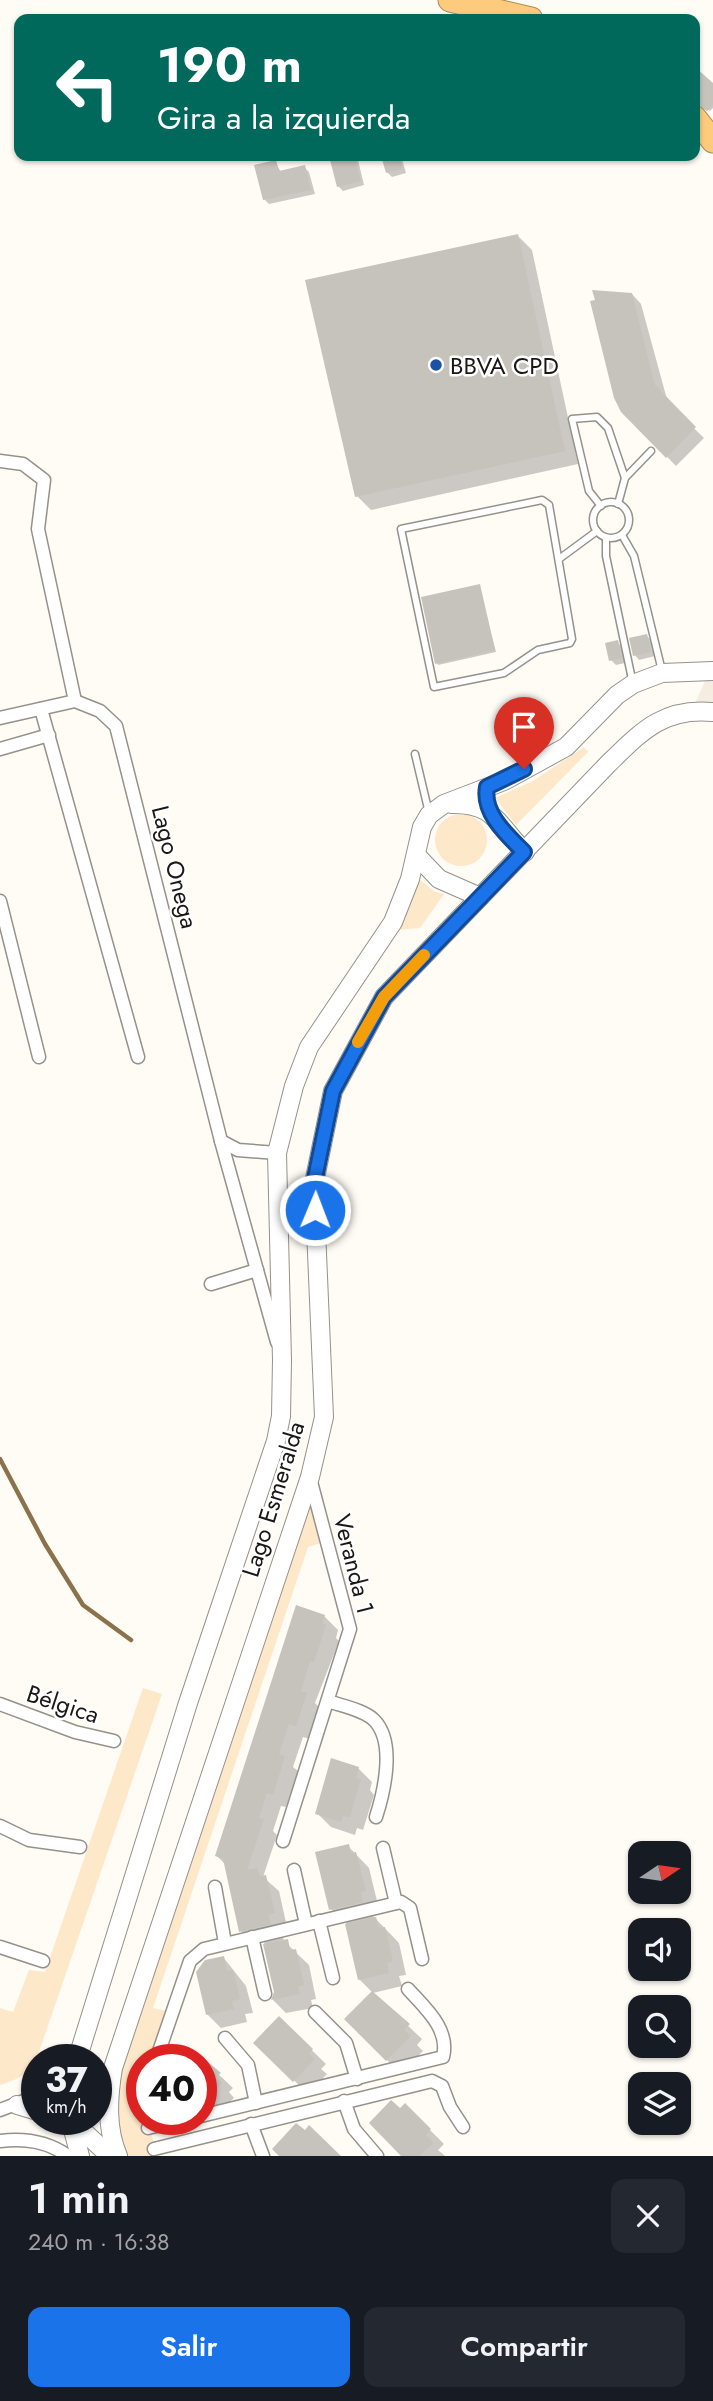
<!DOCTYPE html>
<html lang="es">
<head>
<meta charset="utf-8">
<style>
	:root { --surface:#171b24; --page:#242831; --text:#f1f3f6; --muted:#9ea1a6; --accent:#1a73e8 }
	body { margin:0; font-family:Jost,sans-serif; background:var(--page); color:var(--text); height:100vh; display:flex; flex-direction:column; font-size:26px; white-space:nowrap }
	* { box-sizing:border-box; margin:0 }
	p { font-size:23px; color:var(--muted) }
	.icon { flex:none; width:38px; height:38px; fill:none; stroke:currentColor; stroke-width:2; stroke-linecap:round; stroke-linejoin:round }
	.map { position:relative; height:2156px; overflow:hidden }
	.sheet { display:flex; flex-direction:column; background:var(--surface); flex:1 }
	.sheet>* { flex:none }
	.banner { position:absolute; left:14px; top:14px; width:686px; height:147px; border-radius:14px; box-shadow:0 2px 5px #0004; background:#00695c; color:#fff; overflow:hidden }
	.needle { width:46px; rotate:77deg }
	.tools { position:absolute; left:628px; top:1841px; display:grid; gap:14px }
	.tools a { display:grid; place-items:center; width:63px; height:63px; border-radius:14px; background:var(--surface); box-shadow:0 2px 5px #0004; font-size:35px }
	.speed { position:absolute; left:21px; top:2044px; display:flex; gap:14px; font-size:35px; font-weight:700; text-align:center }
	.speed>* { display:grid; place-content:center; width:91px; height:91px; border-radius:50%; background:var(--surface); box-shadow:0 2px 5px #0004; line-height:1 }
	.speed small { font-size:18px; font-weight:400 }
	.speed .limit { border:10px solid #d22; background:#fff; color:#111 }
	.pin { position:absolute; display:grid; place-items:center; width:60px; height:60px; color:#fff; margin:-72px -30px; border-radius:50% 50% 50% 0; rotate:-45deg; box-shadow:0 0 7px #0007 }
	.pin .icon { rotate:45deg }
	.me { position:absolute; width:77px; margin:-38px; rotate:1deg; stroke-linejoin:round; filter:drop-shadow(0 0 5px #0008) }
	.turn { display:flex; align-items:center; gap:24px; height:147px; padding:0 28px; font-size:32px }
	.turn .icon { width:91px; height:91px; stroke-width:2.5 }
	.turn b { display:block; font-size:49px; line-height:60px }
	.round { display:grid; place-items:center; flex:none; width:74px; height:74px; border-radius:14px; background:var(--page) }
	.overview { display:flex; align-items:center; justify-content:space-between; height:119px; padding:0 28px }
	h1 { font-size:42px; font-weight:600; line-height:52px }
	.cta { display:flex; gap:14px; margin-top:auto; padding:14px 28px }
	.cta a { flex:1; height:80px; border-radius:14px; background:var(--accent); color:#fff; font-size:28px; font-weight:600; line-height:80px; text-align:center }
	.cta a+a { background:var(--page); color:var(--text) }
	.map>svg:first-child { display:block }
</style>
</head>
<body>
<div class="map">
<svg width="713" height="2156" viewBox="0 0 713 2156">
	<rect width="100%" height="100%" fill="#fffbf5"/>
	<polygon fill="#f5ede1" points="713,666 713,712 692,710 710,670"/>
	<g fill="#fde8c9">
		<polygon points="584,747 588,752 516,825 495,798 533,781"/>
		<circle cx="461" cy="840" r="26"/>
		<polygon points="419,879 435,892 444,894 420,928 398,930"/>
		<polygon points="310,1477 327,1541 308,1547 153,2008 166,2011 167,2026 156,2060 142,2060 142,2119 148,2119 157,2156 118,2156 108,2099"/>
		<path d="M143,1688L162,1694L40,2049C32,2072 23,2078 0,2085V2008L13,2012L29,1970L45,1972Z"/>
	</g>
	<g fill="#0003">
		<polygon points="695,69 713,85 713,108 710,111 703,106 695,107"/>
		<polygon points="353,156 358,160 364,185 343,191 338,186 332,161"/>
		<polygon points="383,156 401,156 406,173 392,177 387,172"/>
		<polygon points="275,162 281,172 304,167 309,172 315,194 269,204 264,199"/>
		<polygon points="518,236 532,250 578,464 371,510 357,496"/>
		<polygon points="632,294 641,304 668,403 704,438 676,466 622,411"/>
		<polygon points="479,586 496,652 438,665 437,663"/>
		<polygon points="647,636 651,640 655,656 639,660 635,655"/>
		<polygon points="617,642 622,647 625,663 616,665 611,660"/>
		<polygon points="324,1616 338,1630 336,1638 339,1641 315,1703 320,1708 310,1739 303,1737 293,1767 298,1771 286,1807 281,1806 273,1831 277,1835 263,1877 279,1891 287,1927 281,1928 284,1941 309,1965 316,1999 311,2000 313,2008 286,2013 273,2000 275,1992 264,1942 255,1945 241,1931 226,1865 217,1856"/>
		<polygon points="358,1768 372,1782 370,1790 374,1795 363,1830 357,1828 355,1835 331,1827 317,1813"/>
		<polygon points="348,1846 369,1868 378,1905 373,1906 376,1916 373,1916 399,1943 406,1975 399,1976 402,1986 373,1993 422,2039 417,2045 423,2051 401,2074 346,2019 373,1993 359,1979 346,1923 331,1909"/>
		<polygon points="223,1957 246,1986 253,2013 245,2014 247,2022 221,2028 207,2014 197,1972 206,1962"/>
		<polygon points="279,2018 326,2064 321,2069 327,2074 308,2094 256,2043"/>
		<polygon points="193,2050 233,2088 229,2092 234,2098 211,2120 201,2110 201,2060 173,2060 181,2051 186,2056"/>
		<polygon points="405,2105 444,2144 438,2150 445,2156 403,2156 400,2111"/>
	</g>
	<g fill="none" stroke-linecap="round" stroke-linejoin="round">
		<polyline stroke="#8a724c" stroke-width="4.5" points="0,1459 45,1544 83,1605 131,1640"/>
	</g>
	<g fill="#c6c2bc">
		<polygon points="695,67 713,83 713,105 707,111 695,104"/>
		<polygon points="346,156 354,156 361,181 337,187 330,160"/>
		<polygon points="381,156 399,156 402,169 386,173"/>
		<polygon points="276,160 279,171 305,165 311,190 263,200 254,165"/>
		<polygon points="518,234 565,451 355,497 305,280"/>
		<polygon points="592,290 632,293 655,385 696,427 666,458 621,412 614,398 590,301 595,300"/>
		<polygon points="480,584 495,650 435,664 421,597"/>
		<polygon points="647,634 651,652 633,656 629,638"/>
		<polygon points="618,640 622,658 609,661 605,643"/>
		<polygon points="296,1605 325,1615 322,1624 326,1625 314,1662 310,1661 301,1691 307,1693 296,1726 289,1724 279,1754 285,1756 273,1795 267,1793 259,1818 264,1819 247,1870 257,1868 260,1876 266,1875 275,1913 268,1915 271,1924 239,1932 223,1859 215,1856"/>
		<polygon points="331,1758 359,1767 356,1778 361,1779 350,1817 343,1816 341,1822 315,1814"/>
		<polygon points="349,1844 351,1853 356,1852 366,1891 361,1892 363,1902 329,1910 315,1852"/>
		<polygon points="376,1917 379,1928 385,1927 393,1961 387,1963 389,1973 358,1980 345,1924"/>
		<polygon points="288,1939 290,1950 296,1949 304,1985 298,1986 300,1994 271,2000 274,1992 263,1944"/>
		<polygon points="224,1956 227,1971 233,1970 240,1999 232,2001 234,2009 206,2015 196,1972 205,1960"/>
		<polygon points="372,1991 410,2024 404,2030 411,2036 386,2061 344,2019"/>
		<polygon points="279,2016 313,2049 309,2054 315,2059 293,2082 253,2043"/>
		<polygon points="201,2056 221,2073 216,2077 222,2083 201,2102"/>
		<polygon points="391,2100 400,2108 405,2103 431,2129 426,2135 434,2143 419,2156 401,2156 369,2123"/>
		<polygon points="296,2123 305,2130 309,2125 341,2156 279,2156 272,2149"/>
	</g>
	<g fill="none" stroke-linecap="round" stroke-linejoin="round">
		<g stroke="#95928c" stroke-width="9">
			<g id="lane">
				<polygon points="542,500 549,505 572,639 570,643 538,650 504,673 434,687 401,529"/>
				<circle cx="611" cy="520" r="18"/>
				<polyline points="618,504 625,478 651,451"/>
				<polyline points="601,506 589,491 572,419 597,417 608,428 625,478"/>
				<polyline points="622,535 634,556 662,671"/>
				<polyline points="606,538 606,556 633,684"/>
				<polyline points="559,559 597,531"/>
				<polyline points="415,754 429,813"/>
			</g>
		</g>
		<g stroke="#95928c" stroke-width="15">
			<g id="street">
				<polyline points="0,461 23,464 44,480 38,529 75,701"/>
				<polyline points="41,709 138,1057"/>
				<polyline points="0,718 75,701 100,711 116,726 221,1141 277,1342"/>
				<polyline points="0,749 49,735"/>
				<polyline points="0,901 39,1057"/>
				<polyline points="221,1141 238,1150 277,1153"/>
				<polyline points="211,1284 257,1270"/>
				<path d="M328,1701C342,1706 364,1710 374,1720C396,1742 384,1792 376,1817"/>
				<polyline points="0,1704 75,1732 114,1741"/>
				<polyline points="0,1826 29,1840 80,1847"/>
				<polyline points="283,1841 350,1629 310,1478"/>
				<polyline points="383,1848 396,1903"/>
				<polyline points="294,1870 306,1924"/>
				<polyline points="215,1887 225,1943"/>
				<polyline points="319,1921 333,1978"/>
				<polyline points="252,1937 265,1994"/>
				<polyline points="0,1947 43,1961"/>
				<polyline points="315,2012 346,2043 357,2079"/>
				<polyline points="225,2038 248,2065 256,2103"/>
				<polyline points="156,2060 190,1961 204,1949 401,1902 410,1908 422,1959"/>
				<polyline points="344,2101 354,2129 377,2156"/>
				<polyline points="0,2110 37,2096"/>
				<path d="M201,2116L443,2057C450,2029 425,2008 408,1989"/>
				<polyline points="251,2124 263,2156"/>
				<polyline points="148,2128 187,2119"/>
				<path d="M0,2141C25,2138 47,2141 68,2156"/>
				<polyline points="154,2149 432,2081 442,2086 450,2107 463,2127"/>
			</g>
		</g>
		<g stroke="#95928c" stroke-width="20">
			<g id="secondary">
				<path d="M451,804C495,803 497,824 525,852"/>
				<polyline points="417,856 439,879 480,897"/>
				<polyline points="77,2060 188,1703 276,1441 281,1416 282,1360 277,1153 294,1086 309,1047 393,922 410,879 422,827 429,815 444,804 504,781 566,747 617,695 633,684 662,673 713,671"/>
				<polyline points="17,2105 37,2111"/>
				<polyline points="70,2119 110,2156"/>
				<polyline points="70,2119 80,2156"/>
				<path d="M118,2156C106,2128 108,2098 113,2068L310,1477L324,1417L314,1183L333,1091L384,997L608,764C641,732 663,707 713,712"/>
			</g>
		</g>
		<g stroke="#ae8c58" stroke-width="25">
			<g id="highway">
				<polyline points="450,0 531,19"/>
				<polyline points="695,118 713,141"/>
			</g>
		</g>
		<use href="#lane" stroke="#fff" stroke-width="6"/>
		<use href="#street" stroke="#fff" stroke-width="12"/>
		<use href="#secondary" stroke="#fff" stroke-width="18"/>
		<use href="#highway" stroke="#fdcb7b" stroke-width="23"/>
	</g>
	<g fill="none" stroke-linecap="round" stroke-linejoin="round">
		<g stroke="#114b97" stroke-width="18">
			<path id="route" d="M315,1210L314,1183L333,1091L384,997L524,852C507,835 482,813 487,787L524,769"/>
		</g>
		<use href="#route" stroke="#1a73e8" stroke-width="12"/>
		<polyline stroke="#f59e0b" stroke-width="12" points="358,1042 384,997 424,955"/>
	</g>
	<circle fill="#1952a4" stroke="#fff" stroke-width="2.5" cx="436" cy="365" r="7"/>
	<g text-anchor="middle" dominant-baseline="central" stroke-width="5" stroke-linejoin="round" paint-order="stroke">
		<g font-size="24" fill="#1a1816" stroke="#fff" text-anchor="start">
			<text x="450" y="365">BBVA CPD</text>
		</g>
		<g font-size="24" fill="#1a1816" stroke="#fff">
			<text transform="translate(175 867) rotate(76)">Lago Onega</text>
			<text transform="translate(273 1499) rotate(-73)">Lago Esmeralda</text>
			<text transform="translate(354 1564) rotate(76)">Veranda 1</text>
			<text transform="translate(63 1704) rotate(18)">Bélgica</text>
		</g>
	</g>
</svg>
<div class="tools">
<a><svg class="needle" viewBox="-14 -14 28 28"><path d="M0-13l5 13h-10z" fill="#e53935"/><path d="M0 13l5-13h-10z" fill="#9ea1a6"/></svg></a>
<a><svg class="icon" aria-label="sound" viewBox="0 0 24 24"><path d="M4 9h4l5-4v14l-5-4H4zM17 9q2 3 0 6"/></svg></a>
<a><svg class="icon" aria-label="search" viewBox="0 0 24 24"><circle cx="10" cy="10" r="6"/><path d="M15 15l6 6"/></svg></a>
<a><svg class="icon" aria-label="layers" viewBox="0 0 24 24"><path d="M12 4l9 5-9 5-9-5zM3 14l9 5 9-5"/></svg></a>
</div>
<div class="speed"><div>37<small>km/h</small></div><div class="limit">40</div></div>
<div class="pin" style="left:524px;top:769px;background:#d93025"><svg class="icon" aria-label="arrive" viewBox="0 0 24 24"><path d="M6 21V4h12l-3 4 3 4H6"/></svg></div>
<svg class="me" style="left:315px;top:1210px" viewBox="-20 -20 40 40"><circle r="17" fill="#1a73e8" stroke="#fff" stroke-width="3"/><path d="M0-11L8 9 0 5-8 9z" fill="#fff"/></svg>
<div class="banner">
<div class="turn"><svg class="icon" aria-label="left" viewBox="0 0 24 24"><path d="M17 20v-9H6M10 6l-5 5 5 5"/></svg><div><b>190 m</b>Gira a la izquierda</div></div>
</div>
</div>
<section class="sheet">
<div class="overview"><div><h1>1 min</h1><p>240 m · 16:38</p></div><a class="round"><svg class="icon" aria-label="close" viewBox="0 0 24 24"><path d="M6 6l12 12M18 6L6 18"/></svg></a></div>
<div class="cta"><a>Salir</a><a>Compartir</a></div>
</section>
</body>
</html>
